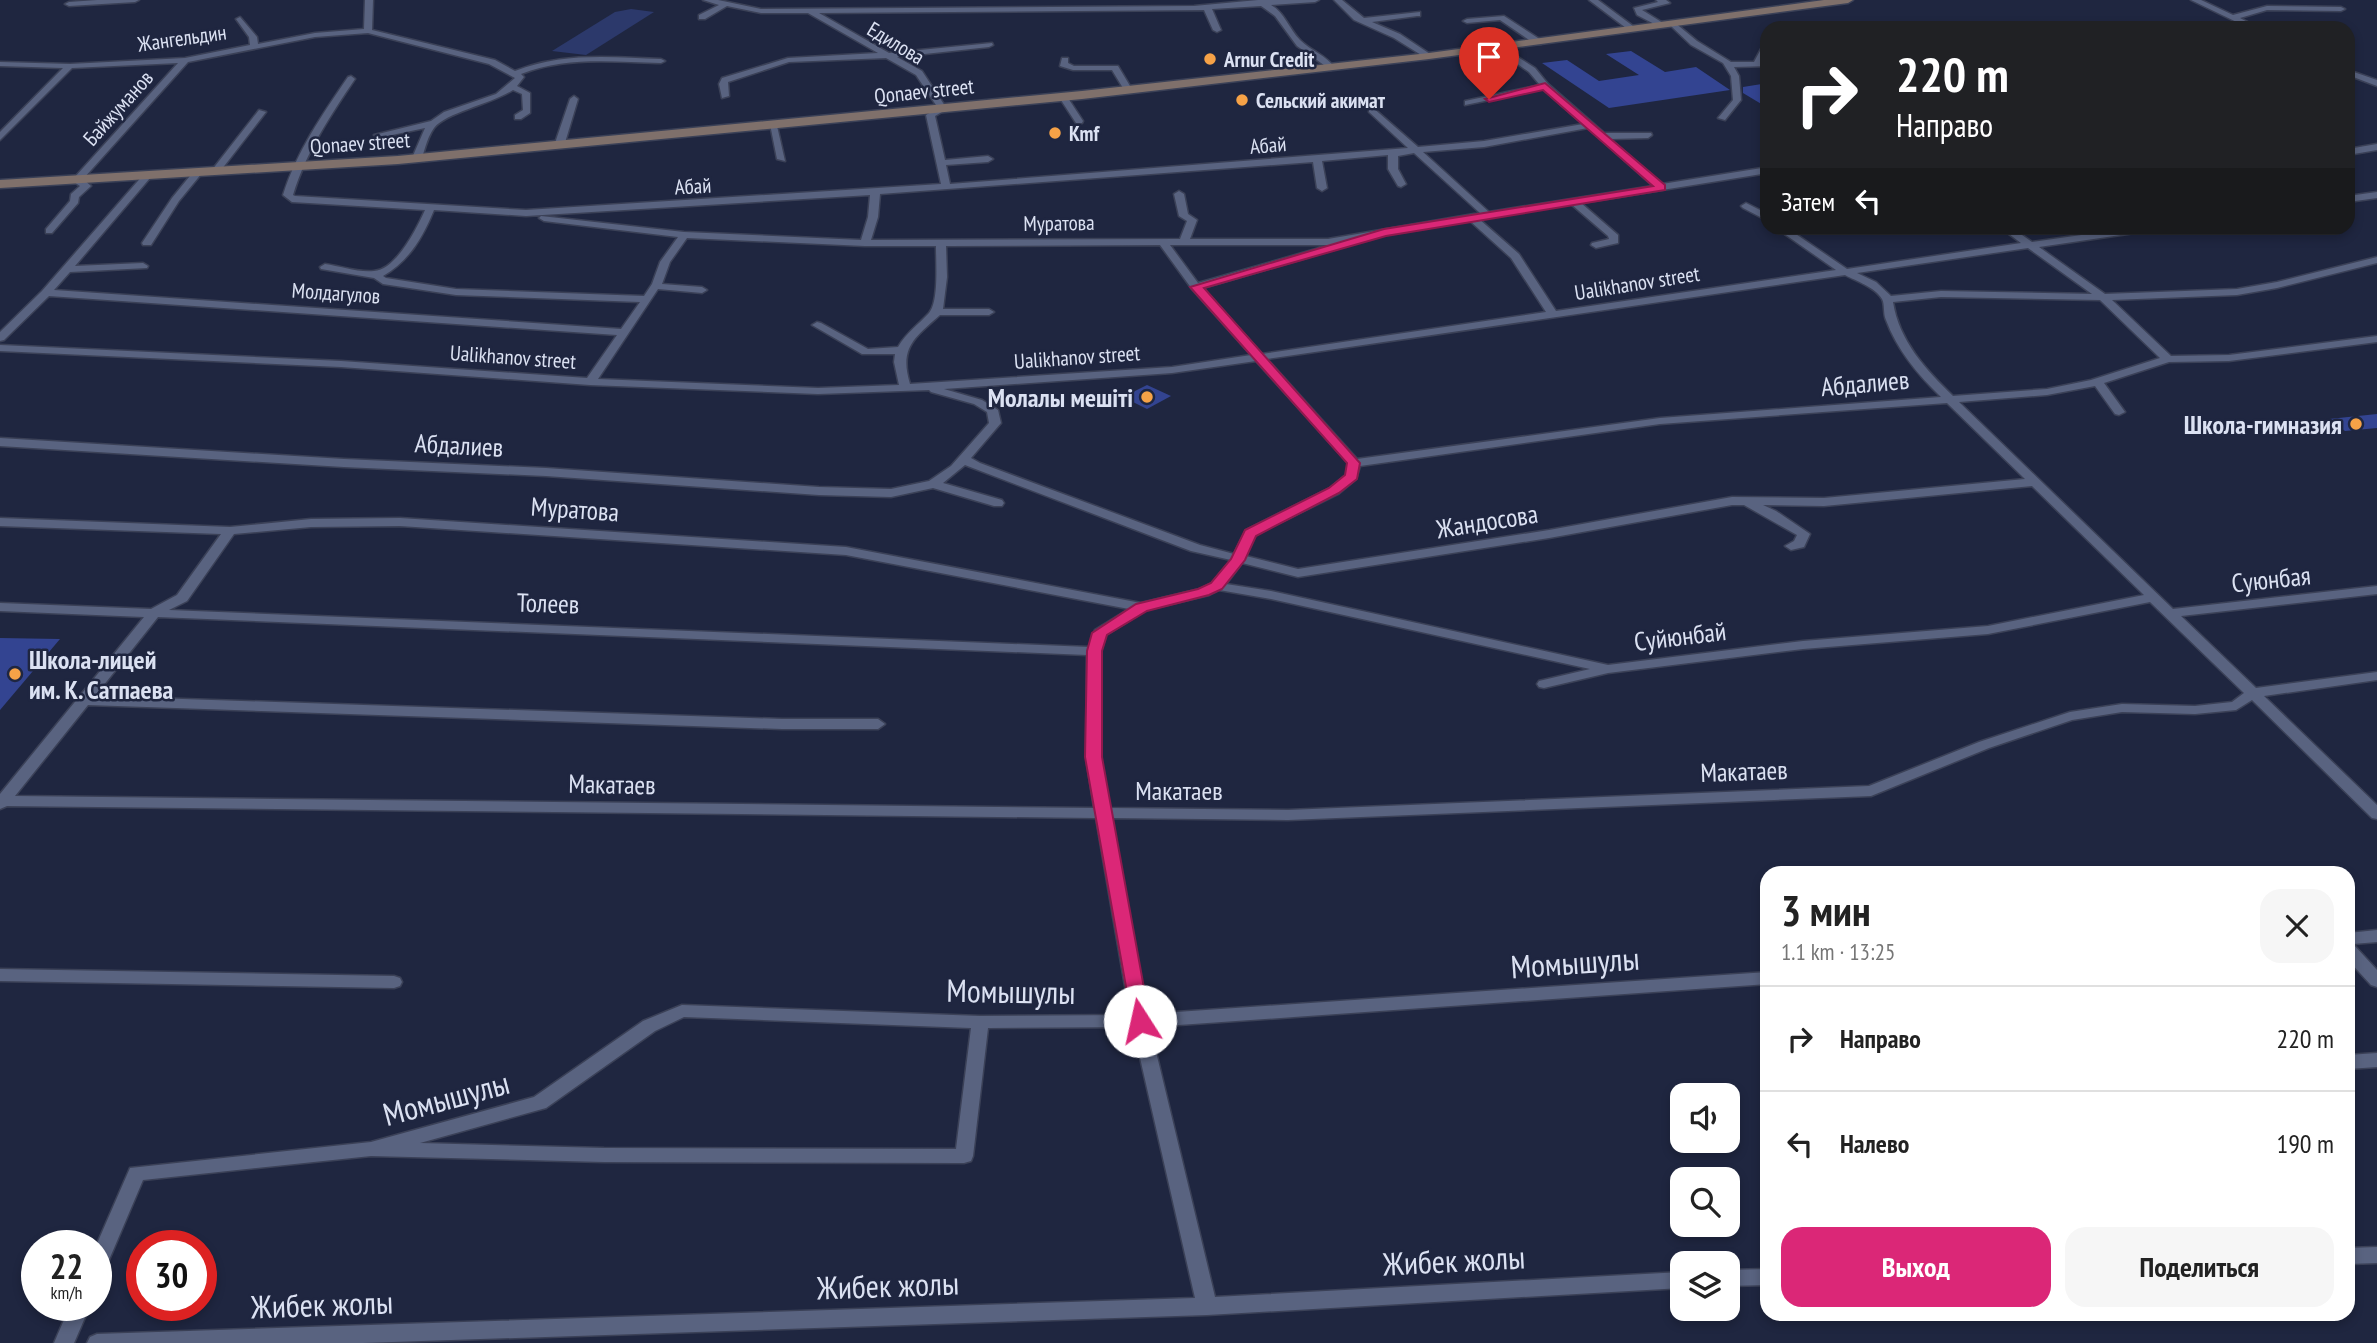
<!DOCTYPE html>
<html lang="ru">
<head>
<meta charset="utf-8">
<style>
	:root { --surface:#fff; --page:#f6f6f6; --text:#222; --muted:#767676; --line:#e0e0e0; --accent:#db2777 }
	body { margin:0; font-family:"PT Sans Narrow",sans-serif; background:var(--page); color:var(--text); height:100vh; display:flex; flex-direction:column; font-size:26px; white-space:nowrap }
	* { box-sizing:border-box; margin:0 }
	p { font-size:23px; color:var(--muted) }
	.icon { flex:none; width:38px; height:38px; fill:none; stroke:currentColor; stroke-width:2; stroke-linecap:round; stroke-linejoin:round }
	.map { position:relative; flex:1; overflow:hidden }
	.sheet { position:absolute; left:1760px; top:866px; width:595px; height:455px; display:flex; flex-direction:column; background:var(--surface); border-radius:21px; box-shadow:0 4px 10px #0003 }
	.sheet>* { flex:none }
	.top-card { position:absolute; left:1760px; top:21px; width:595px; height:214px; border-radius:21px; box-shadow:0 4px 10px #0003; background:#202124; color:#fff; overflow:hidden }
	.fabs { position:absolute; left:1670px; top:1083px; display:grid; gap:14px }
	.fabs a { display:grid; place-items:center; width:70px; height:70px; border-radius:14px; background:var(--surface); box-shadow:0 4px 10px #0003; font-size:35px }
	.speed { position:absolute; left:21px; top:1230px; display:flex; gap:14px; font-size:35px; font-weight:700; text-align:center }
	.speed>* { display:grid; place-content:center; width:91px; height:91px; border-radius:50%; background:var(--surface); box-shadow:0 4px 10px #0003; line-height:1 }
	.speed small { font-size:18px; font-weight:400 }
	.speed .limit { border:10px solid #d22; background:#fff; color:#111 }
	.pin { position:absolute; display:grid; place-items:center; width:60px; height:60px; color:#fff; margin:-72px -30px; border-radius:50% 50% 50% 0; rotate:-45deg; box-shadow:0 0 7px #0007 }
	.pin .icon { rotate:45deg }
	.me { position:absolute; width:77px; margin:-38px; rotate:350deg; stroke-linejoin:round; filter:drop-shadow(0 0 5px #0008) }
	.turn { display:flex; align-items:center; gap:24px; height:147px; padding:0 21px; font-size:32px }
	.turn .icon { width:91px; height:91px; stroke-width:2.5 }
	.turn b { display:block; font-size:49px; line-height:60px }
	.then { display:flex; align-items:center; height:66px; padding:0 21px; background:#0003; gap:14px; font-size:26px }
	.round { display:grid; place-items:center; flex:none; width:74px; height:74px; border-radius:21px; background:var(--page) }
	.overview { display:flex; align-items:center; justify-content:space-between; height:119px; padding:0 21px }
	h1 { font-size:42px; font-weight:700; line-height:52px }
	.primary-button { display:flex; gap:14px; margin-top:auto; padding:14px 21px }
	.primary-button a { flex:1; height:80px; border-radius:21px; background:var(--accent); color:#fff; font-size:28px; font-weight:700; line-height:80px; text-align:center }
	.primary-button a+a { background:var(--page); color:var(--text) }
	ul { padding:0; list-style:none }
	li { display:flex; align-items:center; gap:21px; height:105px; padding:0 21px; border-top:2px solid var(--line) }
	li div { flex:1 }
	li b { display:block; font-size:26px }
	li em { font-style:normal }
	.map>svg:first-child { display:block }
</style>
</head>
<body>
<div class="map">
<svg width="2377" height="1343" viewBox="0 0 2377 1343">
	<rect width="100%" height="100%" fill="#1f2640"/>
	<polygon fill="#2c396b" points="631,9 654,12 586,55 552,51 615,12"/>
	<g fill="#334491">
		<polygon points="1631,51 1665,72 1696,67 1730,90 1609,108 1542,63 1567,60 1599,81 1639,75 1606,54"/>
		<polygon points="1768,83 1768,108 1743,93 1743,87"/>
		<polygon points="1147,385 1171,396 1147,409 1123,397"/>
		<polygon points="2377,414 2377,428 2345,431 2329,419"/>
		<polygon points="0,638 60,639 0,710"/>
	</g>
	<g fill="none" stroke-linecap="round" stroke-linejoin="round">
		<g stroke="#3b4157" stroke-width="3">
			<g id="street">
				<polygon points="97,0 139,0 135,2 69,6 65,4 69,2"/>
				<path d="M365,0H373L372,30L495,60L515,71C562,52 611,57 661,59L665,61L661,63C614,62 566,56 521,74L524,77L517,86L530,93V113L521,119H515V115L523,110L522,94L513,90C492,104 447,112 434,128C428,136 425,148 422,158L417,161L412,158L425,128L378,138L374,135L431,121L444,112L496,94L515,78L489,64L368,33L315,37L188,62L83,179L91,186L79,197L78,203L52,233H46V229L70,201L71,194L80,186L74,182V178L178,63L72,68L0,140V132L63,68L0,66V62L70,64L185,58L250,45L249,37L236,19L240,17L257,37L258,44L315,33L364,29Z"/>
				<path d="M703,0H718L761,9L1194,6L1258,0H1319L1315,2L1271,5C1285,13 1289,29 1300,40C1311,51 1326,55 1335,68L1331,70L1297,46L1275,16L1264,8L1261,6L1212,9L1221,30L1217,32L1213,30L1204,10L819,13L889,53L992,43L993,45L989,47L897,57L922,71L947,109L935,116L945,160L988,156L993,159L988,162L946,165L950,184L1408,148L1369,112V108L1372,107L1418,147L1484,141L1583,124L1543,89L1465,105V101L1540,85L1529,72L1496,49V45H1499L1535,68L1548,84L1604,133H1651L1652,135L1648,138L1610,139L1662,184L1768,167V173L1581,203L1618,235V243L1596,248L1591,245L1592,243L1609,239L1608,236L1571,204L1479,219L1519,254L1556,311L1836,270L1776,228H1787L1847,269L2021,243L2001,228H2012L2032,242L2131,228H2153L2148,231L2039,247L2105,294L2237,289L2277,282L2377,257V263L2277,288L2237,295L2112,300L2171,356L2229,355L2377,336V342L2229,361L2169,362L2104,383L2125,412L2119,415L2115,414L2095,386L2047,395L1959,402L2173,609L2377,586V594L2181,616L2256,688L2377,672V680L2264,696L2377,805V819L2372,818L2252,700L2236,710L2195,714L2122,712L2072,720L1989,748L1871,796L1288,820L1111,818L1147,1014L1768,972V984L1150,1027L1215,1297L1682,1272V1288L1207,1315L363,1343H87L90,1337L97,1334L1195,1298L1133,1027L988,1028L973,1156L971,1161L964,1163L604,1162L371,1156L143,1180L103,1274L96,1276V1246L130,1168L371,1142L534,1097L643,1021L682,1005L980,1016L1130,1015L1096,818L7,806L0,809V794L144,617L0,611V603L151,609L177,595L221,534L0,526V518L230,527L311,519L400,518L846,547L1141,603L1200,589L1212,583L1231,560L1191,551L965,465L943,483L1002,500L1004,503L1002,506H994L933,488L891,497L819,495L546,476L344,467L0,446V438L344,459L546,468L819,487L891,489L929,481L951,466L989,423L987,412L974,404L931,392L929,390L818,394L590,385L341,367L0,351V345L341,361L587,378L617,335L49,296L4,340L0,341V332L42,291L144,174H150V178L75,266L143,263L148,266L147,268L70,272L54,290L621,329L640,302L456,295L383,284L374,278L321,269L320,267L325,264C340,266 359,273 374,271C396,270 417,228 425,210L292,202L283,195C297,151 322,115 348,77L351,76L355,79C330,116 306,152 293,195L295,196L526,210L941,184L926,115L938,108L916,75L886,58L789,62L728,82L729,96L722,98L719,84L722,78L788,58L878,53L808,13H761L727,6L705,19H699V15L719,5ZM1588,128L1653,186L1489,212L1423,152L1484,147ZM1414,153L1480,213L1328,239H1190L1197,220L1188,214L1184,194L1179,191L1174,194L1179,216L1187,221L1180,239L871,240L878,217L880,194L1313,162L1317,188L1322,191L1327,188L1322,161L1388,155V169L1398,186L1401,187L1406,184L1398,169V156ZM870,195L868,217L861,240L684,232L541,216L539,218L544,221L678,237L660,262L652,284L644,296L456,289L386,278L383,276C409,261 423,237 434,210L526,216ZM1470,221L1511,258L1546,312L1262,354L1203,288L1340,248L1341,246L1338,243ZM687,238L865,246H936C936,262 939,302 929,313C918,325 906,333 898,347L868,349L821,323L817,322L812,325L862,354H895L894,362L899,385L818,388L598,379L658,289L702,293L707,290L702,287L662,284L670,262ZM1160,245L1192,289L1251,355L1172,367L910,384C899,348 914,338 940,315H989L994,312L989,309H943L947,277L946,246ZM1170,245H1330L1198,283ZM2028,248L2092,294L1941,291L1891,296L1876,282L1857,273ZM1845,275C1856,281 1875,287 1882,299C1885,304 1883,314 1886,320C1897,350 1918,375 1941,397L1660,418L1357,459L1267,359ZM1941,297L2100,300L2160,358L2091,380L2047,389L1953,396C1926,370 1899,341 1893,302ZM1256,361L1348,463L1346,475L1330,488L1246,530L1234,554L1200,545L980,463L971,458L1001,423L998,410L982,400L944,389L1172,373ZM1947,403L2025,479L1824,498L1732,497L1549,530L1298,569L1246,556L1255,535L1338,494L1356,479L1360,466L1660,424ZM2032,486L2144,595L1988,626L1803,641L1608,665L1271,591L1226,584L1242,563L1298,577L1549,538L1732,505H1744L1797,535L1794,541L1785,546L1791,550L1804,547L1810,534L1776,511L1763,505L1824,506ZM400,526L846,555L1129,609L1095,630L1089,647L169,610L187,601L234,534L311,527ZM1219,590L1271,599L1590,669L1539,681L1537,684L1539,687L1544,688L1608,673L1803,649L1988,634L2150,602L2244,693L2232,702L2195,706L2122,704L2070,712L1979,742L1869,786L1288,810L1110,808L1100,757L1101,651L1106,635L1146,610L1209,595ZM158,617L1087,655L1086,757L1094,808L15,796L88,705L782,729H878L885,724L878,719H782L95,696ZM684,1017L971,1028L956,1149L604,1148L420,1143L546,1108L655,1031Z"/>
				<polygon points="1334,0 1342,0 1364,18 1420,12 1420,16 1417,16 1372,22 1400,34 1433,56 1426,58 1394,38 1354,20"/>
				<polygon points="1589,0 1598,0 1637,29 1630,31"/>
				<polygon points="1656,0 1666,0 1670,3 1642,10 1663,23 1663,27 1660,27 1637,15 1634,8 1658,2"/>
				<polygon points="2191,0 2201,0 2233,15 2267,6 2341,7 2345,9 2341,11 2267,10 2240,18 2259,28 2249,28"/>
				<polygon points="1504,16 1541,40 1541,44 1535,44 1500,20 1467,23 1463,21 1467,19"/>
				<polygon points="1674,22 1697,41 1731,62 1754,62 1761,49 1768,49 1767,57 1763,62 1768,62 1768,66 1734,67 1739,76 1741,100 1725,120 1718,118 1733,100 1731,76 1723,63 1691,45 1671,26 1670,24"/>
				<polygon points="1062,58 1068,58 1068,63 1074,66 1118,66 1133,91 1126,93 1112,70 1073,70 1060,66"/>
				<polygon points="2348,70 2377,80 2377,86 2348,75"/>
				<polygon points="1060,95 1066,95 1083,121 1082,123 1076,123 1059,97"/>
				<polygon points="574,96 578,99 564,146 556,148 554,146 570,99"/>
				<polygon points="259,110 266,112 218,174 212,174 212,170"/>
				<polygon points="770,124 777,126 785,161 777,159"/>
				<polygon points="2377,144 2377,150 2348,155 2348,149"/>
				<polygon points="194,171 202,173 179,201 151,245 143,245 142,243 172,198"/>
				<polygon points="2377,192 2377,198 2348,202 2348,196"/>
				<polygon points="1746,203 1768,214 1768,221 1743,208 1741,206"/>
				<polygon points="2377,930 2377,942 2353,944 2377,970 2377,987 2371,985 2348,960 2348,933"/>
				<polygon points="0,969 394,976 400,978 402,982 400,986 394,988 0,981"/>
				<polygon points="2377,1053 2377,1067 2348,1069 2348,1055"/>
				<polygon points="2377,1247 2377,1263 2348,1264 2348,1248"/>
				<polygon points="1768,1269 1768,1285 1727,1286 1727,1270"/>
				<polygon points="70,1306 90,1306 74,1343 54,1343"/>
			</g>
		</g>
		<g stroke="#3b4157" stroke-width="3">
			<polygon id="secondary" points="1824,0 1853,0 1848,3 1429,59 1082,99 398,164 0,188 0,180 398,156 1082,91 1429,53"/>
		</g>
		<use href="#street" fill="#596380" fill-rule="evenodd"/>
		<use href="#secondary" fill="#7f706b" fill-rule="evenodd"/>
	</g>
	<polygon fill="#db2777" stroke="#8e194d" stroke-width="2" points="1545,83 1665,185 1665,190 1386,236 1204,288 1360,463 1357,479 1339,493 1256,536 1245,560 1222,589 1209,595 1147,611 1107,635 1102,651 1102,757 1150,1021 1147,1026 1140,1029 1133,1026 1085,757 1087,651 1092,633 1136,604 1198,589 1211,583 1231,559 1245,530 1329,488 1345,475 1347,463 1190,287 1384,229 1653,186 1543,90 1489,102 1485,99"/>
	<g fill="#f6a247" stroke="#1f2640" stroke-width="2.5">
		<circle cx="1210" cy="59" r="7"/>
		<circle cx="1242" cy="100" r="7"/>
		<circle cx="1055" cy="133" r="7"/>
		<circle cx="1147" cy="397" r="7"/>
		<circle cx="2356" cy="424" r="7"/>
		<circle cx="15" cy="674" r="7"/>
	</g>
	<g text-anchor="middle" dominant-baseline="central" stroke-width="5" stroke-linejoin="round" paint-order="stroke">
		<g font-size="21" fill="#dbe1f2" stroke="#1f2640">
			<text transform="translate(182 38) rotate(-8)">Жангельдин</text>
			<text transform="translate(896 43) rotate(31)">Едилова</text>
			<text transform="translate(924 91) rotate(-6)">Qonaev street</text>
			<text transform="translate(118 108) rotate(-48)">Байжуманов</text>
			<text transform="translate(360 143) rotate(-4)">Qonaev street</text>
			<text transform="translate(1268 145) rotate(-5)">Абай</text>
			<text transform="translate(693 186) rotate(-3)">Абай</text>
			<text transform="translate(1059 223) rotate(-1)">Муратова</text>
			<text transform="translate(1637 283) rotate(-9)">Ualikhanov street</text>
			<text transform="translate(336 293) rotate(4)">Молдагулов</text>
			<text transform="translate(513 357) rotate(4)">Ualikhanov street</text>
			<text transform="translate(1077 357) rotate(-4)">Ualikhanov street</text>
		</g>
		<g font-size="21" font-weight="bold" fill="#dbe1f2" stroke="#1f2640" text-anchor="start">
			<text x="1224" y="59">Arnur Credit</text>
			<text x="1256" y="100">Сельский акимат</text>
			<text x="1069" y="133">Kmf</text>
		</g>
		<g font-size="26" fill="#dbe1f2" stroke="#1f2640">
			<text transform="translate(1865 383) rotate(-5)">Абдалиев</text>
			<text transform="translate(459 445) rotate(3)">Абдалиев</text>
			<text transform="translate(575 509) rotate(4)">Муратова</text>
			<text transform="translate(1487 521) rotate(-9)">Жандосова</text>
			<text transform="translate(2271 579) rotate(-6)">Суюнбая</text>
			<text transform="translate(548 603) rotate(2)">Толеев</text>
			<text transform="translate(1680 636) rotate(-7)">Суйюнбай</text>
			<text transform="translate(1744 771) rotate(-2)">Макатаев</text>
			<text transform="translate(612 784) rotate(1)">Макатаев</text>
			<text x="1179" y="790">Макатаев</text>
		</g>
		<g font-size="26" font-weight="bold" fill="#dbe1f2" stroke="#1f2640" text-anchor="end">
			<text x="1133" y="397">Молалы мешіті</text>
			<text x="2342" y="424">Школа-гимназия</text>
			<text x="29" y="659" text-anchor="start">Школа-лицей<tspan x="29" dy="30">им. К. Сатпаева</tspan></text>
		</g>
		<g font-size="32" fill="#dbe1f2" stroke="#1f2640">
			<text transform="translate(1575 962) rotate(-4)">Момышулы</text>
			<text transform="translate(1011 991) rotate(1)">Момышулы</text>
			<text transform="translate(446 1098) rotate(-15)">Момышулы</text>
			<text transform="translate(1454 1260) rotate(-3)">Жибек жолы</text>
			<text transform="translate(888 1285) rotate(-2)">Жибек жолы</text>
			<text transform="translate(322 1304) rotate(-2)">Жибек жолы</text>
		</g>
	</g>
</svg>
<div class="fabs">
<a><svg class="icon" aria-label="sound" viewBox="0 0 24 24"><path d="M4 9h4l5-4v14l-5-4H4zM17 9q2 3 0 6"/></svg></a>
<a><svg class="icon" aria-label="search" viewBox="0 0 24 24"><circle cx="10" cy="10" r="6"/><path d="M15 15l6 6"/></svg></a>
<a><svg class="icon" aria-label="layers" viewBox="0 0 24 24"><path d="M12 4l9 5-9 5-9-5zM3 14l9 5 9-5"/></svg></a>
</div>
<div class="speed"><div>22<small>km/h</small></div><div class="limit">30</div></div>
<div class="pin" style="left:1489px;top:99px;background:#d93025"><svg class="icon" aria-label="arrive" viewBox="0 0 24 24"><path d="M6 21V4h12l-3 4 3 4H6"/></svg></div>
<svg class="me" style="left:1140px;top:1021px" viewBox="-20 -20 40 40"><circle r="19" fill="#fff"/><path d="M0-13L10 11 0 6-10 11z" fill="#db2777"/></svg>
<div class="top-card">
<div class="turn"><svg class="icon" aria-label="right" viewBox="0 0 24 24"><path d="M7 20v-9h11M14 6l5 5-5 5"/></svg><div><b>220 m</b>Направо</div></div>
<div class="then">Затем<svg class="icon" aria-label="left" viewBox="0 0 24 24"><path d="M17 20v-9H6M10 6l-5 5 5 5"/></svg></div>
</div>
<section class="sheet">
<div class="overview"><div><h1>3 мин</h1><p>1.1 km · 13:25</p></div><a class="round"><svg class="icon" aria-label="close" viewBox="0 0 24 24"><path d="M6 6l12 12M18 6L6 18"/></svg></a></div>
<ul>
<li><svg class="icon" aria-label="right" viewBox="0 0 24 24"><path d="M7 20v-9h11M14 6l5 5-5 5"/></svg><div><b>Направо</b></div><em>220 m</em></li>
<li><svg class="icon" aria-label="left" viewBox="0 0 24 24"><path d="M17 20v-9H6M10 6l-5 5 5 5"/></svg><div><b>Налево</b></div><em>190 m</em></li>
</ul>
<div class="primary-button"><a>Выход</a><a>Поделиться</a></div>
</section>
</div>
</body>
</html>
